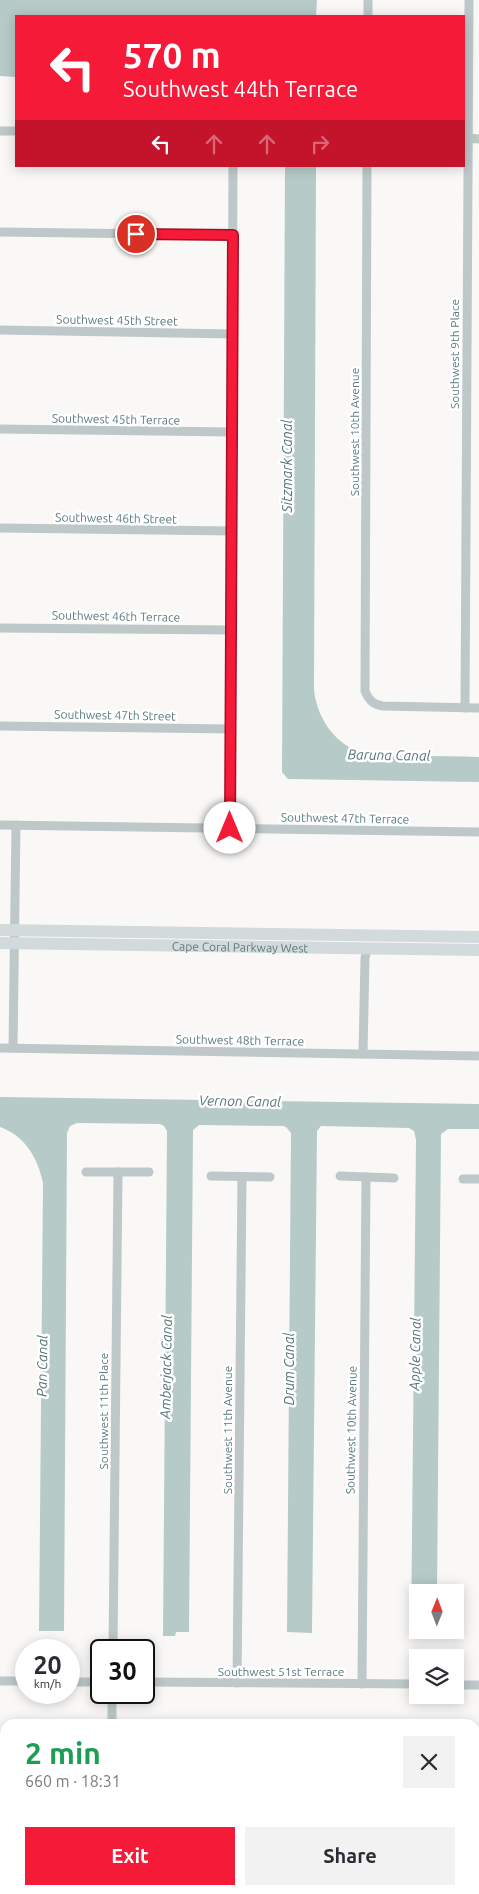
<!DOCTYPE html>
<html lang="en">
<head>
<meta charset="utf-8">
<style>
	:root { --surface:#fff; --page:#f2f2f3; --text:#2b2b33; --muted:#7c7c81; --accent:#f51a38 }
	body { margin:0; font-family:Ubuntu,sans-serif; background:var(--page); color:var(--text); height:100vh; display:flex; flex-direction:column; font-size:19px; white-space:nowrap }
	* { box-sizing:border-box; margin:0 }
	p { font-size:16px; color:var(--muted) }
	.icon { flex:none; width:28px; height:28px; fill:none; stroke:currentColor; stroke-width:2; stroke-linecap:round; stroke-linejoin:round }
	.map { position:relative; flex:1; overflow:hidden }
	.details { position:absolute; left:0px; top:1719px; width:480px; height:176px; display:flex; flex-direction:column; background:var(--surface); border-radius:15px 15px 0 0; box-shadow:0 2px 12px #0003 }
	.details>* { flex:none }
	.hud { position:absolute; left:15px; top:15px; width:450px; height:152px; border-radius:0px; box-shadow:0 2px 12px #0003; background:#f51a38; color:#fff; overflow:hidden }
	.needle { width:32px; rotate:1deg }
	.tools { position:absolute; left:409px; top:1584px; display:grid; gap:10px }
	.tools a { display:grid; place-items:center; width:55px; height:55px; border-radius:0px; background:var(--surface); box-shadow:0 2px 12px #0003; font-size:25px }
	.speed { position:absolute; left:15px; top:1639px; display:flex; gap:10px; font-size:25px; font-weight:700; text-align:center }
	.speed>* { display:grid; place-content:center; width:65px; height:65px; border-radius:50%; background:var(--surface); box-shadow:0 2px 12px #0003; line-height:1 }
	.speed small { font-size:12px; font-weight:400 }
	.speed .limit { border:2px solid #111; border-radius:8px; background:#fff; color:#111 }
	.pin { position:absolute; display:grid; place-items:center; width:42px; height:42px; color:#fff; margin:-21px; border:2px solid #fff; border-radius:50%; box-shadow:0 1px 5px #0007 }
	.me { position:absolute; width:55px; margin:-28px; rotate:0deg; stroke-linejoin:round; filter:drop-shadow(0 0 4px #0008) }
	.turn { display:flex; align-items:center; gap:18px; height:105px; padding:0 25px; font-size:22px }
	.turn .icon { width:65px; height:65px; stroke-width:2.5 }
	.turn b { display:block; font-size:35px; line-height:42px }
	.lanes { display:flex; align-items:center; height:48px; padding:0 25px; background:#0003; justify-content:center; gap:25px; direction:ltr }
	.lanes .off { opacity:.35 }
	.round { display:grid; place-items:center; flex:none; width:52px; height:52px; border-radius:0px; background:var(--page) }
	.overview { display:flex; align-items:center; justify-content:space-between; height:85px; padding:0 25px }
	h1 { font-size:30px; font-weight:700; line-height:38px; color:#1e9e55 }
	.cta { display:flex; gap:10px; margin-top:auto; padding:10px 25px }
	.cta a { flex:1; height:58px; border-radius:0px; background:var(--accent); color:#fff; font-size:20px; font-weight:700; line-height:58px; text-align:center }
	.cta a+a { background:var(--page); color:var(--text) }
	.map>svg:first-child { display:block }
</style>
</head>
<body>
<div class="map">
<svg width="479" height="1894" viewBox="0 0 479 1894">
	<rect width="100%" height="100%" fill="#f9f8f6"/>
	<g fill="#b6cac8">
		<polygon points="0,0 317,0 316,16 16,16 16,77 0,76"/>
		<path d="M285,166H316L314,690C317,719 337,748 367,754C382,757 398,755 413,756C435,756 457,756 479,757V782L288,779L282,772Z"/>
		<path d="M0,1097L479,1104V1129H448L441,1134L437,1592H418V1630H436V1634L411,1635L416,1140L414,1131L409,1128L321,1126L317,1131L312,1633L287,1632L291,1133L286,1127L283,1126L199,1125L193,1130L189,1632H176L175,1636H163L167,1131L164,1126L160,1124L77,1123L70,1126L67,1133L64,1631H39L43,1183C38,1158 25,1136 0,1127Z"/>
	</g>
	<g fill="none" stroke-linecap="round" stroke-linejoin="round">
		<g stroke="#bec8c9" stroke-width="9">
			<polyline points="368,16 368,0"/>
			<polyline points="0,131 16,131"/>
			<polyline points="464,138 479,139"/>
			<path d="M367,166L365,691C369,700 373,705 383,706L479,708"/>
			<polyline points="0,232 233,235"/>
			<polyline points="0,330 233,334"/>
			<polyline points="0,429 232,432"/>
			<polyline points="0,528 232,531"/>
			<polyline points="0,628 231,630"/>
			<polyline points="465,708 469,0"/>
			<polyline points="0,726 231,729"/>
			<polyline points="0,825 479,832"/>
			<polyline points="230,828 233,166"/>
			<polyline points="0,1048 479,1056"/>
			<polyline points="13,1048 16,825"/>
			<polyline points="363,1054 365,958 367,949"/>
			<polyline points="86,1172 149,1172"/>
			<polyline points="211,1176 270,1177"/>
			<polyline points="340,1176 394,1178"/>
			<polyline points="463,1179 479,1179"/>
			<polyline points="113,1650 118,1172"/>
			<polyline points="0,1681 26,1681"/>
			<polyline points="69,1682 101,1682"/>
			<polyline points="144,1682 418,1684"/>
			<polyline points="237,1683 242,1177"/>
			<polyline points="362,1684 366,1177"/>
			<polyline points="455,1685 479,1685"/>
			<polyline points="112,1724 112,1692"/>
			<polyline points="0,1780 5,1780"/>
			<polyline points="475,1784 479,1784"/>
			<polyline points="111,1894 111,1890"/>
			<polyline points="235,1894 235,1890"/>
			<polyline points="359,1894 359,1890"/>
		</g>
		<g stroke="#d2dadb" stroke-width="12">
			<polyline points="0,930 479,937"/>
			<path id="s1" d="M0,943L479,950"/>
		</g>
	</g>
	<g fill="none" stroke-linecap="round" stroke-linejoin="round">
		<g stroke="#9f1124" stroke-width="12">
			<polyline id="route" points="136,234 233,235 230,828"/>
		</g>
		<use href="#route" stroke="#f51a38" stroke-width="9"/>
	</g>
	<g text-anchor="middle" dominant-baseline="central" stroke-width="5" stroke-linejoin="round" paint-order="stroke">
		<g font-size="12" fill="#5d7b7e" stroke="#fff">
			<text transform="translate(117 320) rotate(1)">Southwest 45th Street</text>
			<text transform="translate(454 354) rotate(-90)">Southwest 9th Place</text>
			<text transform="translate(116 419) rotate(1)">Southwest 45th Terrace</text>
			<text transform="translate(354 432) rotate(-90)">Southwest 10th Avenue</text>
			<text transform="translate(116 518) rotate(1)">Southwest 46th Street</text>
			<text transform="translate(116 616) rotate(1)">Southwest 46th Terrace</text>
			<text transform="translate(115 715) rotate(1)">Southwest 47th Street</text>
			<text transform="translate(345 818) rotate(1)">Southwest 47th Terrace</text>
			<text stroke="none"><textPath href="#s1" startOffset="240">Cape Coral Parkway West</textPath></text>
			<text transform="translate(240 1040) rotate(1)">Southwest 48th Terrace</text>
			<text transform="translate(103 1411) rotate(-90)">Southwest 11th Place</text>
			<text transform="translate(227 1430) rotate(-90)">Southwest 11th Avenue</text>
			<text transform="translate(351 1430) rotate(-89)">Southwest 10th Avenue</text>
			<text x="281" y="1671">Southwest 51st Terrace</text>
		</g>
		<g font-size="14" font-style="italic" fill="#567674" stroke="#fff">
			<text transform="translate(287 466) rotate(-90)">Sitzmark Canal</text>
			<text transform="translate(389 755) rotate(1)">Baruna Canal</text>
			<text transform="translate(240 1101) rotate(1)">Vernon Canal</text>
			<text transform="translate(415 1354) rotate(-89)">Apple Canal</text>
			<text transform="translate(42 1366) rotate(-89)">Pan Canal</text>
			<text transform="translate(166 1367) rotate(-89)">Amberjack Canal</text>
			<text transform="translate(289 1369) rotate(-90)">Drum Canal</text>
		</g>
	</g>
</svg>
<div class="tools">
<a><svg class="needle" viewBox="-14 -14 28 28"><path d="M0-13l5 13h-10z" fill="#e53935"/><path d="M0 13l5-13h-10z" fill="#7c7c81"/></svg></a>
<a><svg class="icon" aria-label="layers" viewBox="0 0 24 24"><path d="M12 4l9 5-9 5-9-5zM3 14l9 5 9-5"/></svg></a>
</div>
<div class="speed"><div>20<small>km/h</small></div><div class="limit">30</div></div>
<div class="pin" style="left:136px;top:234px;background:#d93025"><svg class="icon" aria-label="arrive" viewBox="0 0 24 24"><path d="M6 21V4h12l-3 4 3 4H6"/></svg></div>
<svg class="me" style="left:230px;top:828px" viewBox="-20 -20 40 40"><circle r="19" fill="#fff"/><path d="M0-13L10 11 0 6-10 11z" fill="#f51a38"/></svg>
<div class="hud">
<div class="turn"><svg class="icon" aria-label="left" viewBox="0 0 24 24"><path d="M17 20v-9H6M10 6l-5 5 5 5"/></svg><div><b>570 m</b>Southwest 44th Terrace</div></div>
<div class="lanes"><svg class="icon" aria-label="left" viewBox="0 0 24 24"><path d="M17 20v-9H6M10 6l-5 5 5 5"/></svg><svg class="icon off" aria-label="ahead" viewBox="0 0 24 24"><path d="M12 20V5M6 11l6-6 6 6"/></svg><svg class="icon off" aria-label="ahead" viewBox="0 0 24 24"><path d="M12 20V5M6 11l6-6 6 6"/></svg><svg class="icon off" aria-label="right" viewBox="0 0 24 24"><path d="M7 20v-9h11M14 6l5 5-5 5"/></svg></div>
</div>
<section class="details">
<div class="overview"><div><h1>2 min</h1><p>660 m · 18:31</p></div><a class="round"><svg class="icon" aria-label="close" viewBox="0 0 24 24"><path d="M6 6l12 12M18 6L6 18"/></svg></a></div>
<div class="cta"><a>Exit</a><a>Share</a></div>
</section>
</div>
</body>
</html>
